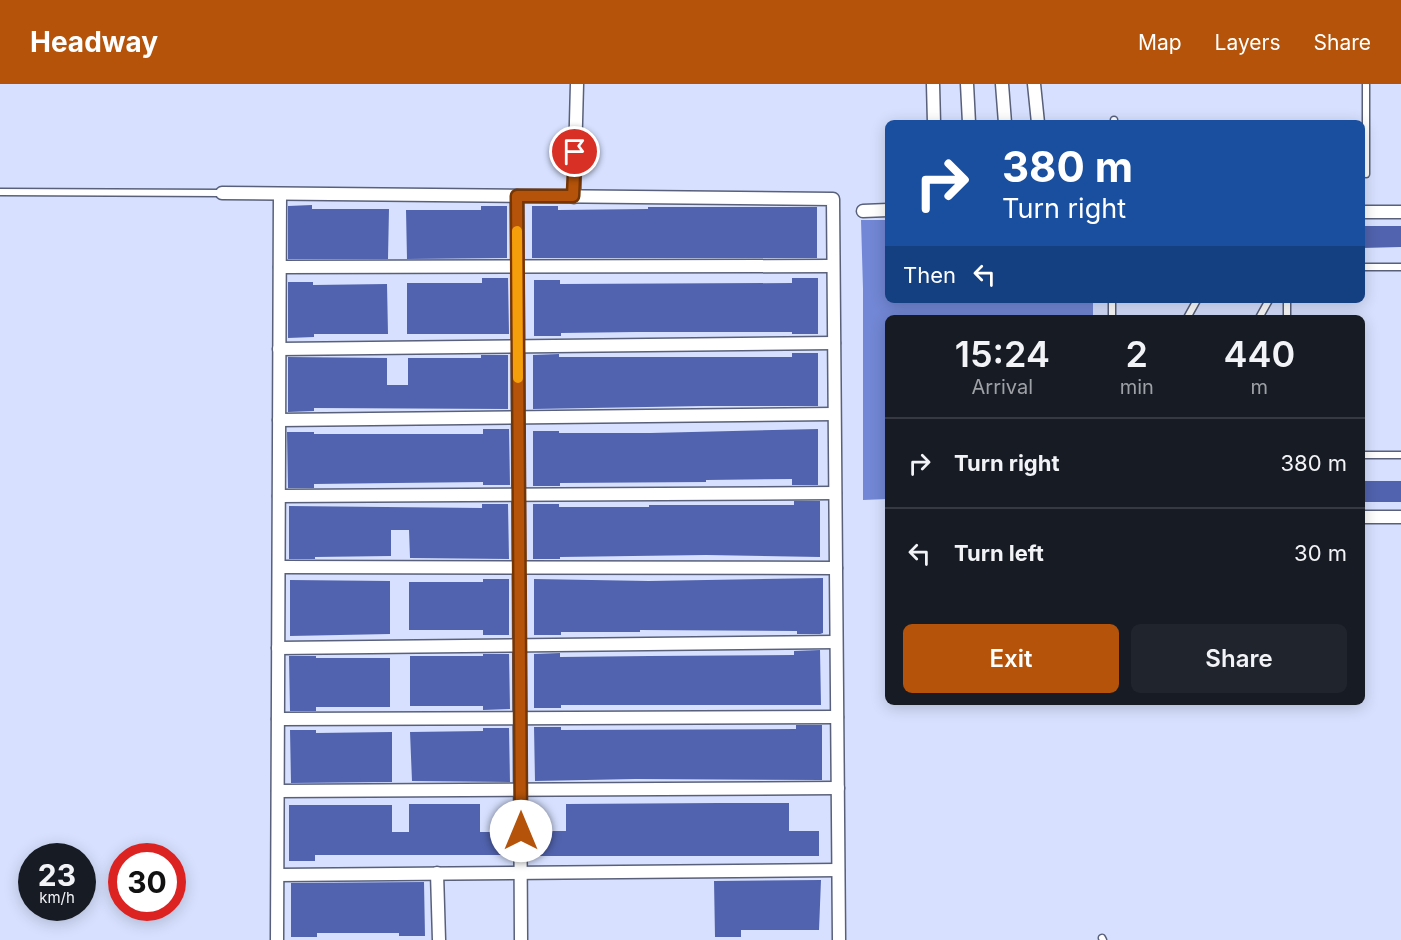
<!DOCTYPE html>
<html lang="en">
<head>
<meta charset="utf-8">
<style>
	:root { --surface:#171b24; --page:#20242c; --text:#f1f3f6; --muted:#9ea1a6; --line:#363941; --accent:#b45309 }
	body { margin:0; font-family:Inter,sans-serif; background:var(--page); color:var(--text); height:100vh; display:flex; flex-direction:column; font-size:22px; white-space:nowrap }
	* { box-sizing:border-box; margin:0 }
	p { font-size:20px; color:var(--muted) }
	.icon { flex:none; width:33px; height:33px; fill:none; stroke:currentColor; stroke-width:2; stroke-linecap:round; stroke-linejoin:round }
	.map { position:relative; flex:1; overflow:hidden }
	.sheet { position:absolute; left:885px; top:231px; width:480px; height:390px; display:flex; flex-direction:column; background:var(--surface); border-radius:9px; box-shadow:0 3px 15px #0003 }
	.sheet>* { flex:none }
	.top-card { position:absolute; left:885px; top:36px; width:480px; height:183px; border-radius:9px; box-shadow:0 3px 15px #0003; background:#1a4fa0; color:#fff; overflow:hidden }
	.speed { position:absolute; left:18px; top:759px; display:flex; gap:12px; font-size:30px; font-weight:700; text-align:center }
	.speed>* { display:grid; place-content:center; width:78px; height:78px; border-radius:50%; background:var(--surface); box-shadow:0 3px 15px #0003; line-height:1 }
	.speed small { font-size:15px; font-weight:400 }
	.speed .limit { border:9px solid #d22; background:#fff; color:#111 }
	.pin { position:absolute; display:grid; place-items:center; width:51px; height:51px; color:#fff; margin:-26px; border:3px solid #fff; border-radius:50%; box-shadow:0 2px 6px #0007 }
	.me { position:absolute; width:66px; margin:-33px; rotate:0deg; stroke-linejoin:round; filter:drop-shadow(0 0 4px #0008) }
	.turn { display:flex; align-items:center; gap:21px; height:126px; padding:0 18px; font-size:27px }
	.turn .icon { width:78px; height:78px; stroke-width:2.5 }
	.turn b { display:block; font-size:42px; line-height:51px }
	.then { display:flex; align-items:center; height:57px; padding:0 18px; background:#0003; gap:12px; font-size:22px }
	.eta { display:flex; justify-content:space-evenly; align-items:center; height:102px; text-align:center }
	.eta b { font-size:36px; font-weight:600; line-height:42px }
	.button { display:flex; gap:12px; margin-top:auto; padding:12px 18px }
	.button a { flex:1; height:69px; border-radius:9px; background:var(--accent); color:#fff; font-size:24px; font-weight:600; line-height:69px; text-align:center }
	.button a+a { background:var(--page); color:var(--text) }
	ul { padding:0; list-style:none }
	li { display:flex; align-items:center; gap:18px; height:90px; padding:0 18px; border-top:2px solid var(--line) }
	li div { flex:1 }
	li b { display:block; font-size:22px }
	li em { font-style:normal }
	header { display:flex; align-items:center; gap:36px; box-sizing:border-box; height:84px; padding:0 30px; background:var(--accent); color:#fff }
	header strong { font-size:28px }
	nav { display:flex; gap:33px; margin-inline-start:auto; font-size:21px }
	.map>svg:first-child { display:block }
</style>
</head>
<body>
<header>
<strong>Headway</strong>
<nav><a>Map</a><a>Layers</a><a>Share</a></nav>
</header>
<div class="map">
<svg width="1401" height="856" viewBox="0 0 1401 856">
	<rect width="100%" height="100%" fill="#d7e1ff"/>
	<polygon fill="#7287d5" points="861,136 888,136 888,216 1093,216 1093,234 888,234 888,415 863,416 863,205"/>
	<g fill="#5163ae">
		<polygon points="312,121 312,125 389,125 388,175 288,175 288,122"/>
		<polygon points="481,122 507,122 507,174 407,175 406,126 481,126"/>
		<polygon points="532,122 558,122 558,126 648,125 648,123 817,123 817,174 532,174"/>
		<polygon points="1362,142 1401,142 1401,163 1362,164"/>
		<polygon points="482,194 508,194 509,250 407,250 407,199 482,199"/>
		<polygon points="792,194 818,194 818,250 792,250 792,248 636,248 561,249 561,252 534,252 534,196 560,196 560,200 792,199"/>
		<polygon points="288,198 313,198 313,201 387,200 388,250 314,250 314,253 288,254"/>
		<polygon points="792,269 818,269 818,322 704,322 533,325 533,271 559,270 559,273 792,273"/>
		<polygon points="481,271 508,271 508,325 314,324 314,327 288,328 288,273 387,274 387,301 408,301 408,274 481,274"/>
		<polygon points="483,345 509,345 510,401 483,401 483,398 395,399 314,400 314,404 288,404 287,348 314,348 314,350 483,350"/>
		<polygon points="818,345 818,401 792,401 792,395 706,396 706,398 560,399 560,402 533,402 533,347 559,347 559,349 650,349"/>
		<rect x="1362" y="397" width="39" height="21"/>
		<polygon points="794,417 820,417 820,473 706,471 560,473 560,475 533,475 533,420 559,420 559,423 649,423 649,421 794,421"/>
		<polygon points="482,420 508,420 509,475 410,474 409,446 391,446 391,472 315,473 315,475 289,475 289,422 482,424"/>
		<polygon points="823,494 823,549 820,550 797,550 797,547 640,546 640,548 561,548 561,551 534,551 534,495 649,497"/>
		<polygon points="483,495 509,495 509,551 483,551 483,546 409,546 409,498 483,498"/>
		<polygon points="290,496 390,497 390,550 290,552"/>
		<polygon points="820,566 821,621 561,621 561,624 534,624 534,570 560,569 560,573 649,572 794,571 794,567"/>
		<polygon points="483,570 509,570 510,625 483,626 483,622 410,622 410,572 483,572"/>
		<polygon points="289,572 316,572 316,574 390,574 390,623 316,623 316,627 290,627"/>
		<polygon points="796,641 822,641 822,696 635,695 535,697 534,643 561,643 561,646 796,645"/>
		<polygon points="483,644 509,644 510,698 412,697 410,648 483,647"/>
		<polygon points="290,646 316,646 316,649 392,648 392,698 291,699"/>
		<polygon points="719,719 789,719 789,747 819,747 819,772 540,772 540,747 566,747 566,720"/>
		<polygon points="409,720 480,720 480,748 508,748 508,771 315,771 315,777 289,777 289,721 392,721 392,748 409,748"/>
		<polygon points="821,796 819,846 741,846 741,853 715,853 714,797"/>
		<polygon points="424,798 425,852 399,852 399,849 317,849 317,853 291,853 291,799"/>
	</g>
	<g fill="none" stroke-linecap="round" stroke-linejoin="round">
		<g stroke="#58607a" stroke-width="9">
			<g id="service">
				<polyline points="1114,36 1114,39"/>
				<polyline points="1366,90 1366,0"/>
				<polyline points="0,108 222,109"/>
				<polyline points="1362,183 1401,183"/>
				<polyline points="1112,216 1112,234"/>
				<polyline points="1287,216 1287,234"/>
				<polyline points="1187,234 1197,216"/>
				<polyline points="1259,234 1269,216"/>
				<polyline points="1362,371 1401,371"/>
				<polyline points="1102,854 1103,856"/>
			</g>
		</g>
		<g stroke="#58607a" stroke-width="15">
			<g id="minor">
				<polyline points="933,0 934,39"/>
				<polyline points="967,0 969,39"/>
				<polyline points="1002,0 1005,39"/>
				<polyline points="1034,0 1038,39"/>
				<polyline points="222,109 833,115 839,856"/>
				<polyline points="517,112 521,856"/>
				<polyline points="574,113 577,0"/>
				<polyline points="863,127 888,126"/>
				<polyline points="1362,128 1401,128"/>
				<polyline points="280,183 833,182"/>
				<polyline points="279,265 834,259"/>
				<polyline points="279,336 834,330"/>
				<polyline points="279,412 835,409"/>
				<polyline points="1362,433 1401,433"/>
				<polyline points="279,483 836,484"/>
				<polyline points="278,564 836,558"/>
				<polyline points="278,635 837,633"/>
				<polyline points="278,707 838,704"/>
				<polyline points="437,789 439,856"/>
				<polyline points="278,791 838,786"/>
				<polyline points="277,856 280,110"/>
			</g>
		</g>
		<use href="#service" stroke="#fff" stroke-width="6"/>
		<use href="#minor" stroke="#fff" stroke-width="12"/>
	</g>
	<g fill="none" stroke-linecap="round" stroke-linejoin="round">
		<g stroke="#753606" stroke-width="15">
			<polyline id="route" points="521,747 517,112 573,112 575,68"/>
		</g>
		<use href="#route" stroke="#b45309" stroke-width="10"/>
		<polyline stroke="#f59e0b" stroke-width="10" points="517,147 518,294"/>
	</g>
</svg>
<div class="speed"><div>23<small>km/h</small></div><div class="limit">30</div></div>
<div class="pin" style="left:575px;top:68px;background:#d93025"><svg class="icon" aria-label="arrive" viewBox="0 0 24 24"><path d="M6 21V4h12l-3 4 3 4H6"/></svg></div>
<svg class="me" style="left:521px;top:747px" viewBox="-20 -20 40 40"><circle r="19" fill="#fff"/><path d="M0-13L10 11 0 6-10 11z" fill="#b45309"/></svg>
<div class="top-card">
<div class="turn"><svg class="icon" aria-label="right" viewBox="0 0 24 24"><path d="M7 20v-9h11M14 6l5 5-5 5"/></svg><div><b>380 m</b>Turn right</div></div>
<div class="then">Then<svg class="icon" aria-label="left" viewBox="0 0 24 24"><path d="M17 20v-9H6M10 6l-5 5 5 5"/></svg></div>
</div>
<section class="sheet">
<div class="eta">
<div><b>15:24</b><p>Arrival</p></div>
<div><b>2</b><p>min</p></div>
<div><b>440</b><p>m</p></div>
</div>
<ul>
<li><svg class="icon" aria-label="right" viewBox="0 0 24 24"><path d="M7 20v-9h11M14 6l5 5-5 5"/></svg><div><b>Turn right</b></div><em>380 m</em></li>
<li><svg class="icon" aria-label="left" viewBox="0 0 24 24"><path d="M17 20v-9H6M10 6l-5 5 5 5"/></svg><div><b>Turn left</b></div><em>30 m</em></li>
</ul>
<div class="button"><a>Exit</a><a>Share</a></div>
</section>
</div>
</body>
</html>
